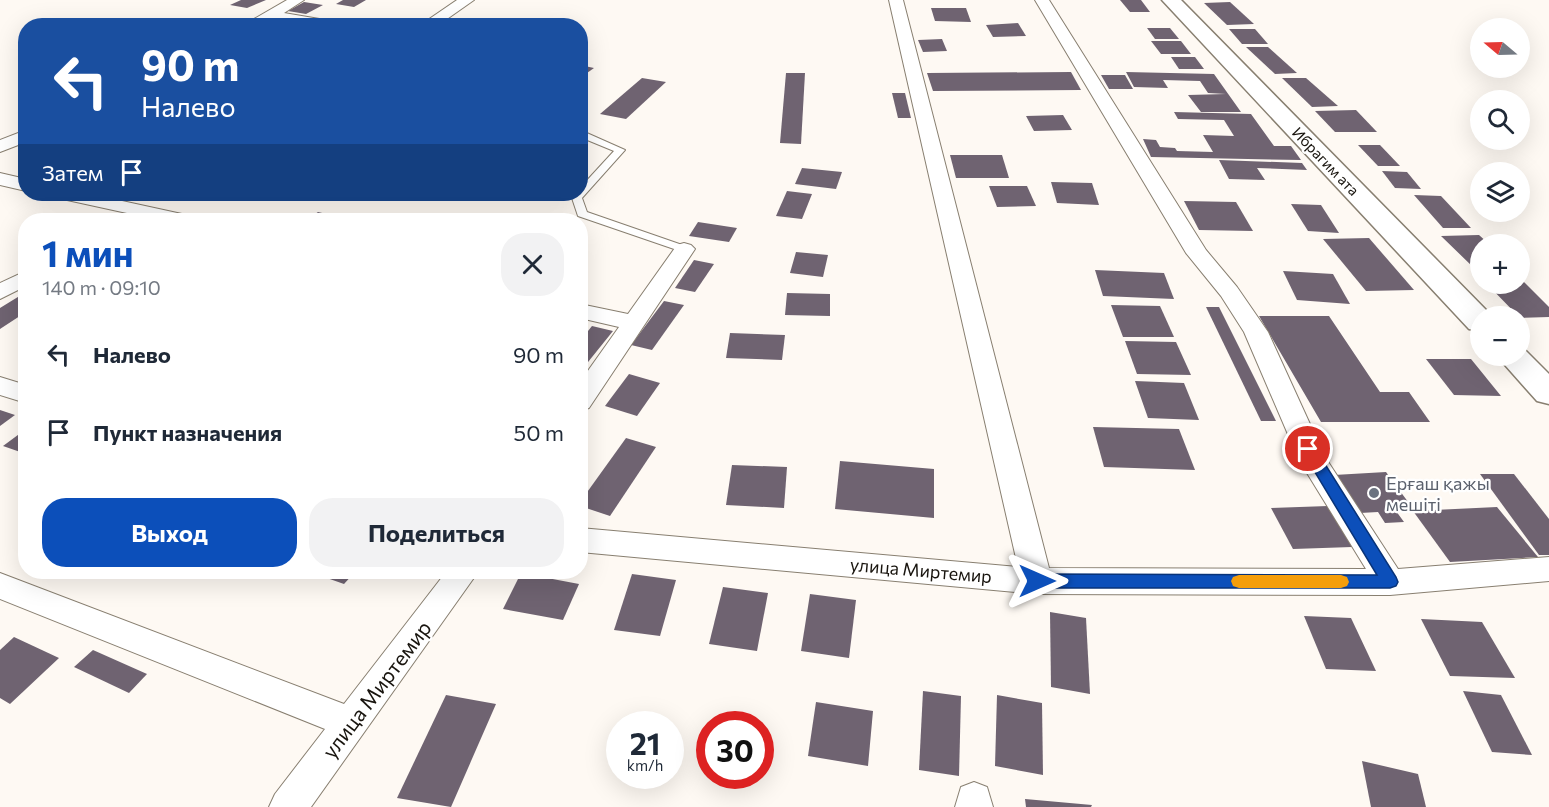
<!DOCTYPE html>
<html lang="ru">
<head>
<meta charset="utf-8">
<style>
	:root { --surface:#fff; --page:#f2f2f3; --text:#1f2937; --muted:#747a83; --accent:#0c4fba }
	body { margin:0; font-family:Commissioner,sans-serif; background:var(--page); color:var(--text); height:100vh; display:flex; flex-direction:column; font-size:22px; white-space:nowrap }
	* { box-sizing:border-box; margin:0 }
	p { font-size:20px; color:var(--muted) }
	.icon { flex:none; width:33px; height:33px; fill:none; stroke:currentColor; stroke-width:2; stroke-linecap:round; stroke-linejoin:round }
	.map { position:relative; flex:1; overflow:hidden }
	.side { position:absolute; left:18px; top:213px; width:570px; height:366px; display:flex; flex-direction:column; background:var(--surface); border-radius:24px; box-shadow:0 6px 24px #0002 }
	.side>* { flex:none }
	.top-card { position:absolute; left:18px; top:18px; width:570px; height:183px; border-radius:24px; box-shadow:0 6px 24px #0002; background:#1a4fa0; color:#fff; overflow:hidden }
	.needle { width:39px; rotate:289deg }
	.fabs { position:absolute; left:1470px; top:18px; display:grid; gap:12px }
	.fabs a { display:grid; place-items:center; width:60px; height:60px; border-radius:50%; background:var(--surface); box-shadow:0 6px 24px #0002; font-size:30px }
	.speed { position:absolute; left:606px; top:711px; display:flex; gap:12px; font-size:30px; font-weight:700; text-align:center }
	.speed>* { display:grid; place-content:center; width:78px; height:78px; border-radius:50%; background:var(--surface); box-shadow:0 6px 24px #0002; line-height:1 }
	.speed small { font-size:15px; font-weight:400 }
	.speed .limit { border:9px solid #d22; background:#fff; color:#111 }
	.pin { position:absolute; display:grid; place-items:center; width:51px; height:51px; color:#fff; margin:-26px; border:3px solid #fff; border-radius:50%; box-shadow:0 2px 6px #0007 }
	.me { position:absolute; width:66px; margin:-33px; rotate:90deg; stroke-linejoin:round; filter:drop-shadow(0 0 4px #0008) }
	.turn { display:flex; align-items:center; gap:21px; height:126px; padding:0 24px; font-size:27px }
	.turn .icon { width:78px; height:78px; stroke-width:2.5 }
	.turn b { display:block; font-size:42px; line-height:51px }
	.then { display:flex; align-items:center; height:57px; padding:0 24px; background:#0003; gap:12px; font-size:22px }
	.round { display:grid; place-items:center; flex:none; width:63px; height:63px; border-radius:24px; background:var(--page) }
	.head { display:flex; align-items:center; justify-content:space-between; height:102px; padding:0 24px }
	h1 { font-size:36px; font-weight:700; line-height:45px; color:var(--accent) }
	.button { display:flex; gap:12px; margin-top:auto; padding:12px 24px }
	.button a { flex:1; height:69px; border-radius:24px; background:var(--accent); color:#fff; font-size:24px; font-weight:700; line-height:69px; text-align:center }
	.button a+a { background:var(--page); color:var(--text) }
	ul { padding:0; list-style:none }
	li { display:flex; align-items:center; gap:18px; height:78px; padding:0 24px }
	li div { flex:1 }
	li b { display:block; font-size:22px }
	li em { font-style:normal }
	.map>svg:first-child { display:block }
</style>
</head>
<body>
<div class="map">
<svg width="1549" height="807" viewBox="0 0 1549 807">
	<rect width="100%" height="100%" fill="#fef9f3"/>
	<g fill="#6f6371">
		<polygon points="241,0 266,0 247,8 230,5"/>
		<polygon points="343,0 366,0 354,7 336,4"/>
		<polygon points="1120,0 1141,0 1150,12 1130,12"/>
		<polygon points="304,2 323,5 306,14 288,11"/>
		<polygon points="1230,2 1254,24 1227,25 1204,3"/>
		<polygon points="931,8 966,8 971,22 935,21"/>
		<polygon points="391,19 411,22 405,26 380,26"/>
		<polygon points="1018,23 1026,36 993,37 986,25"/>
		<polygon points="1147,28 1170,28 1179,39 1155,39"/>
		<polygon points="1229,29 1255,29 1268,44 1242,44"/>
		<polygon points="942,39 947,51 923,52 918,40"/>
		<polygon points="1151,41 1181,41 1191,54 1161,54"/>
		<polygon points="1246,47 1268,47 1297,73 1275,74"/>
		<polygon points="1171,57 1195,57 1204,69 1179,69"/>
		<polygon points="580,65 594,68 580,78"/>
		<polygon points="1071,72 1081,90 933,91 927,73"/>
		<polygon points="1126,72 1214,74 1241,112 1201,112 1188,95 1226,94 1208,93 1200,81 1163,80 1168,88 1134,87"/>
		<polygon points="786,73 805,73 801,144 780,143"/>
		<polygon points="1101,75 1125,75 1133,89 1109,89"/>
		<polygon points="642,78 666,82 626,119 600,114"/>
		<polygon points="1282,78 1306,78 1338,106 1312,107"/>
		<polygon points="892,93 905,93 911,118 898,118"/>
		<polygon points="1356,110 1377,132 1335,132 1315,111"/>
		<polygon points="1174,112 1251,114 1274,146 1291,146 1301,160 1151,157 1143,139 1156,140 1160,147 1175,148 1177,151 1213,152 1203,135 1234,136 1224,120 1178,119"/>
		<polygon points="1063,115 1072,130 1034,131 1026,116"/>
		<polygon points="1358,145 1380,145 1400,166 1378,166"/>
		<polygon points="950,155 1002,155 1009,178 956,178"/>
		<polygon points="1219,160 1302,163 1307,170 1257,168 1265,180 1229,179"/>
		<polygon points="802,168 842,172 836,189 795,184"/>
		<polygon points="1382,171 1407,172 1421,189 1395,188"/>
		<polygon points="1051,182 1092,183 1099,205 1057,203"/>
		<polygon points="989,186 1027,186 1036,206 997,207"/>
		<polygon points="787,191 812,194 802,219 776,216"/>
		<polygon points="1414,195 1441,196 1471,228 1443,228"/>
		<polygon points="1184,201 1236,202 1253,231 1199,230"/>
		<polygon points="1291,204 1321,205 1339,233 1308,231"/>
		<polygon points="318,212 352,220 307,220"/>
		<polygon points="432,214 461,219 461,220 424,220"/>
		<polygon points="698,222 737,228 729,242 689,236"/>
		<polygon points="1479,235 1489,244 1480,244 1480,267 1473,267 1441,236"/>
		<polygon points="1369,238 1414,290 1366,291 1323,239"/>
		<polygon points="796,252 828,255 823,277 790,273"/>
		<polygon points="694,260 714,264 695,292 675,288"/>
		<polygon points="1095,270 1164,273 1174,299 1103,296"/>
		<polygon points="1283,271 1333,274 1350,304 1297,300"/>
		<polygon points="1520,278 1549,307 1549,317 1520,318 1487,284 1520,284"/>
		<polygon points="26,292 26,312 0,329 0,308"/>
		<polygon points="787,293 830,294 830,316 785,315"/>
		<polygon points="664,301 684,305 652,350 631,345"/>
		<polygon points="1111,305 1160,306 1174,337 1123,337"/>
		<polygon points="1206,307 1219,307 1276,421 1261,421"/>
		<polygon points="1259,316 1329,316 1380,392 1409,392 1430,422 1321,422"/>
		<polygon points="592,326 613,331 580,372 580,341"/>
		<polygon points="730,333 785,335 782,360 726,358"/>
		<polygon points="1125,341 1176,342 1191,375 1137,374"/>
		<polygon points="1426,359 1471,359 1501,396 1454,395"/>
		<polygon points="629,374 660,383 637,416 605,406"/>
		<polygon points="1135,381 1184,383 1199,420 1148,418"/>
		<polygon points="0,410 15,415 0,426"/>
		<polygon points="1093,427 1179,429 1195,470 1104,467"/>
		<polygon points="26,429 26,454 3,446"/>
		<polygon points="626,438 656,447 610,516 580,506 580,502"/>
		<polygon points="840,461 934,469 934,518 835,509"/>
		<polygon points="732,465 787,467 784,508 726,505"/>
		<polygon points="1386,472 1414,510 1396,511 1404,522 1385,523 1378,512 1360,513 1334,475"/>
		<polygon points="1480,474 1514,474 1549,519 1549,555 1539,555"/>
		<polygon points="1328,506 1352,547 1293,549 1271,508"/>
		<polygon points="1497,507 1538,557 1450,562 1413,511"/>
		<polygon points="328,572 355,572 344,584 324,577"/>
		<polygon points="521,573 579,584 563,620 503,609"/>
		<polygon points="632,574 676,580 660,636 614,630"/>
		<polygon points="723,587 768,593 757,651 709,644"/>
		<polygon points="810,594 856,600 849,658 801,651"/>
		<polygon points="1050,612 1086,618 1090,694 1051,687"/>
		<polygon points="1304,616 1351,618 1376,671 1326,669"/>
		<polygon points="1421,619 1482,622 1515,678 1450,676"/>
		<polygon points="14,637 59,658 10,704 0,698 0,650"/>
		<polygon points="93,650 147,674 129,693 74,667"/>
		<polygon points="923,691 961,696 959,776 919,770"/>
		<polygon points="1463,691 1501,695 1532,755 1492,752"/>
		<polygon points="446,695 496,704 451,807 397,798"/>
		<polygon points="997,695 1042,703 1043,775 995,766"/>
		<polygon points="816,702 873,711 868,766 808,756"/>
		<polygon points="1362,761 1418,774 1426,807 1371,807"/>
		<polygon points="1025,799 1092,805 1091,807 1026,807"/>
	</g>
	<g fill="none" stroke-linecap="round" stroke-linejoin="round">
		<g stroke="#887f70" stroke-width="2">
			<polygon id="lane" points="580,130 625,150 582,198 587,212 688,247 688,251 680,251 578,216 572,198 575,194 580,194 580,188 614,151 580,137"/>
		</g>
		<g stroke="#887f70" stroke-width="2">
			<g id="street">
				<polygon points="287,0 304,0 284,13 337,22 344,26 307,26 272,20 261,26 242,26"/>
				<polygon points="457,0 474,0 437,26 419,26"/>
				<polygon points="889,0 903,0 1049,568 1366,569 1299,460 1244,332 1221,296 1186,253 1035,0 1049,0 1206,250 1237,287 1268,332 1325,457 1398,569 1549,557 1549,581 1390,595 1037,594 580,552 580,528 1018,567"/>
				<polygon points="26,130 26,142 0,152 0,140"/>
				<polygon points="0,173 26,179 26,191 0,185"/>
				<polygon points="55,194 90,194 191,216 194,220 159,220 58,198"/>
				<polygon points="684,243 691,245 695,249 589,408 580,411 580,382 619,327 580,318 580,304 628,314 677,245"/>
				<polygon points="26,271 26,286 0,299 0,283"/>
				<polygon points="0,377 26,385 26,403 0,395"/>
				<polygon points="446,572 478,572 311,807 269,807 275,794 325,729 0,599 0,573 344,704"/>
				<polygon points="974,782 987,787 993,807 955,807 961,787"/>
			</g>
		</g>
		<g stroke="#887f70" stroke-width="3">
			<g id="secondary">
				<polygon points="1162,0 1181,0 1491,315 1480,316 1480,331 1469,329"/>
				<polygon points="1520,348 1524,349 1549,374 1549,404 1537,401 1497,356 1520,356"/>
			</g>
		</g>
		<use href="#lane" fill="#fff" fill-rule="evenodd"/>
		<use href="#street" fill="#fff" fill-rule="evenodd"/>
		<use href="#secondary" fill="#fff" fill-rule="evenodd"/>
	</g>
	<polygon fill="#0c4fba" stroke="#083379" stroke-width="1.5" points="1308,444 1313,445 1396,577 1398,582 1396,586 1390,588 1037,588 1032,586 1029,581 1032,576 1037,574 1377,575 1301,449"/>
	<polygon fill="#f59e0b" points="1239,575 1341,575 1347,577 1349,582 1347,586 1341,588 1239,588 1233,586 1231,581 1233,577"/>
	<circle fill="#6b7280" stroke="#fff" stroke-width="2" cx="1374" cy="493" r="6"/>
	<g text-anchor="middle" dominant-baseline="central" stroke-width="4.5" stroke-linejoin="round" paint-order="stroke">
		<g font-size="15" fill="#18140e" stroke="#fff">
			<text transform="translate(1326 161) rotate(46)">Ибрагим ата</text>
		</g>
		<g font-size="18" fill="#5b616d" stroke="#fff" text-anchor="start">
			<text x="1386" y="483">Ерғаш қажы<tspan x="1386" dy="21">мешіті</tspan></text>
		</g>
		<g font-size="18" fill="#18140e" stroke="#fff">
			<text transform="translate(921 570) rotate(5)">улица Миртемир</text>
		</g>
		<g font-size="21" fill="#18140e" stroke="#fff">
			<text transform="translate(376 689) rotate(-53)">улица Миртемир</text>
		</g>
	</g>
</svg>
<div class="fabs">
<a><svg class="needle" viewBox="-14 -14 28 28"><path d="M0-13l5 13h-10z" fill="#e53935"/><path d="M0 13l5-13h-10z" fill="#747a83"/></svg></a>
<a><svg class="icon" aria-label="search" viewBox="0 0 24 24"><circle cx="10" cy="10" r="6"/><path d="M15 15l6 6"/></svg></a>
<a><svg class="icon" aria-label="layers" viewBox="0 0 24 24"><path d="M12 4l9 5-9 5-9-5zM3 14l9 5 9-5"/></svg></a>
<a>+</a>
<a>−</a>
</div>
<div class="speed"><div>21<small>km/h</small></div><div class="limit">30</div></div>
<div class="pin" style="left:1308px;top:449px;background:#d93025"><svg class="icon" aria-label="arrive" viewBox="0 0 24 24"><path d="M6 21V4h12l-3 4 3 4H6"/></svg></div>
<svg class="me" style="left:1037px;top:581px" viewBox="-20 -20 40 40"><path d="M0-17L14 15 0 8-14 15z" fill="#0c4fba" stroke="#fff" stroke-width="4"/></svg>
<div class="top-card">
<div class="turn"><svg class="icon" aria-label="left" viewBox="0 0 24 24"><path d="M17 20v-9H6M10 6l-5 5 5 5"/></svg><div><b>90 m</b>Налево</div></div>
<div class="then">Затем<svg class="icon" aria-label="arrive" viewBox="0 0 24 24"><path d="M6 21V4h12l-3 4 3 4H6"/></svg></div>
</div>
<section class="side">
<div class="head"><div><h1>1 мин</h1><p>140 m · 09:10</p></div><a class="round"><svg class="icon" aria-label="close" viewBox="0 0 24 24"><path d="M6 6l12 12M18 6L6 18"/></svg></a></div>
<ul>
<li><svg class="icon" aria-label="left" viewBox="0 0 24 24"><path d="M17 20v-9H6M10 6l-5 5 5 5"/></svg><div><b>Налево</b></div><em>90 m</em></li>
<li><svg class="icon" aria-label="arrive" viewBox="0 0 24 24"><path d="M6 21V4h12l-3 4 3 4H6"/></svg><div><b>Пункт назначения</b></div><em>50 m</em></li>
</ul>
<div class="button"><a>Выход</a><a>Поделиться</a></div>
</section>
</div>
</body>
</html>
